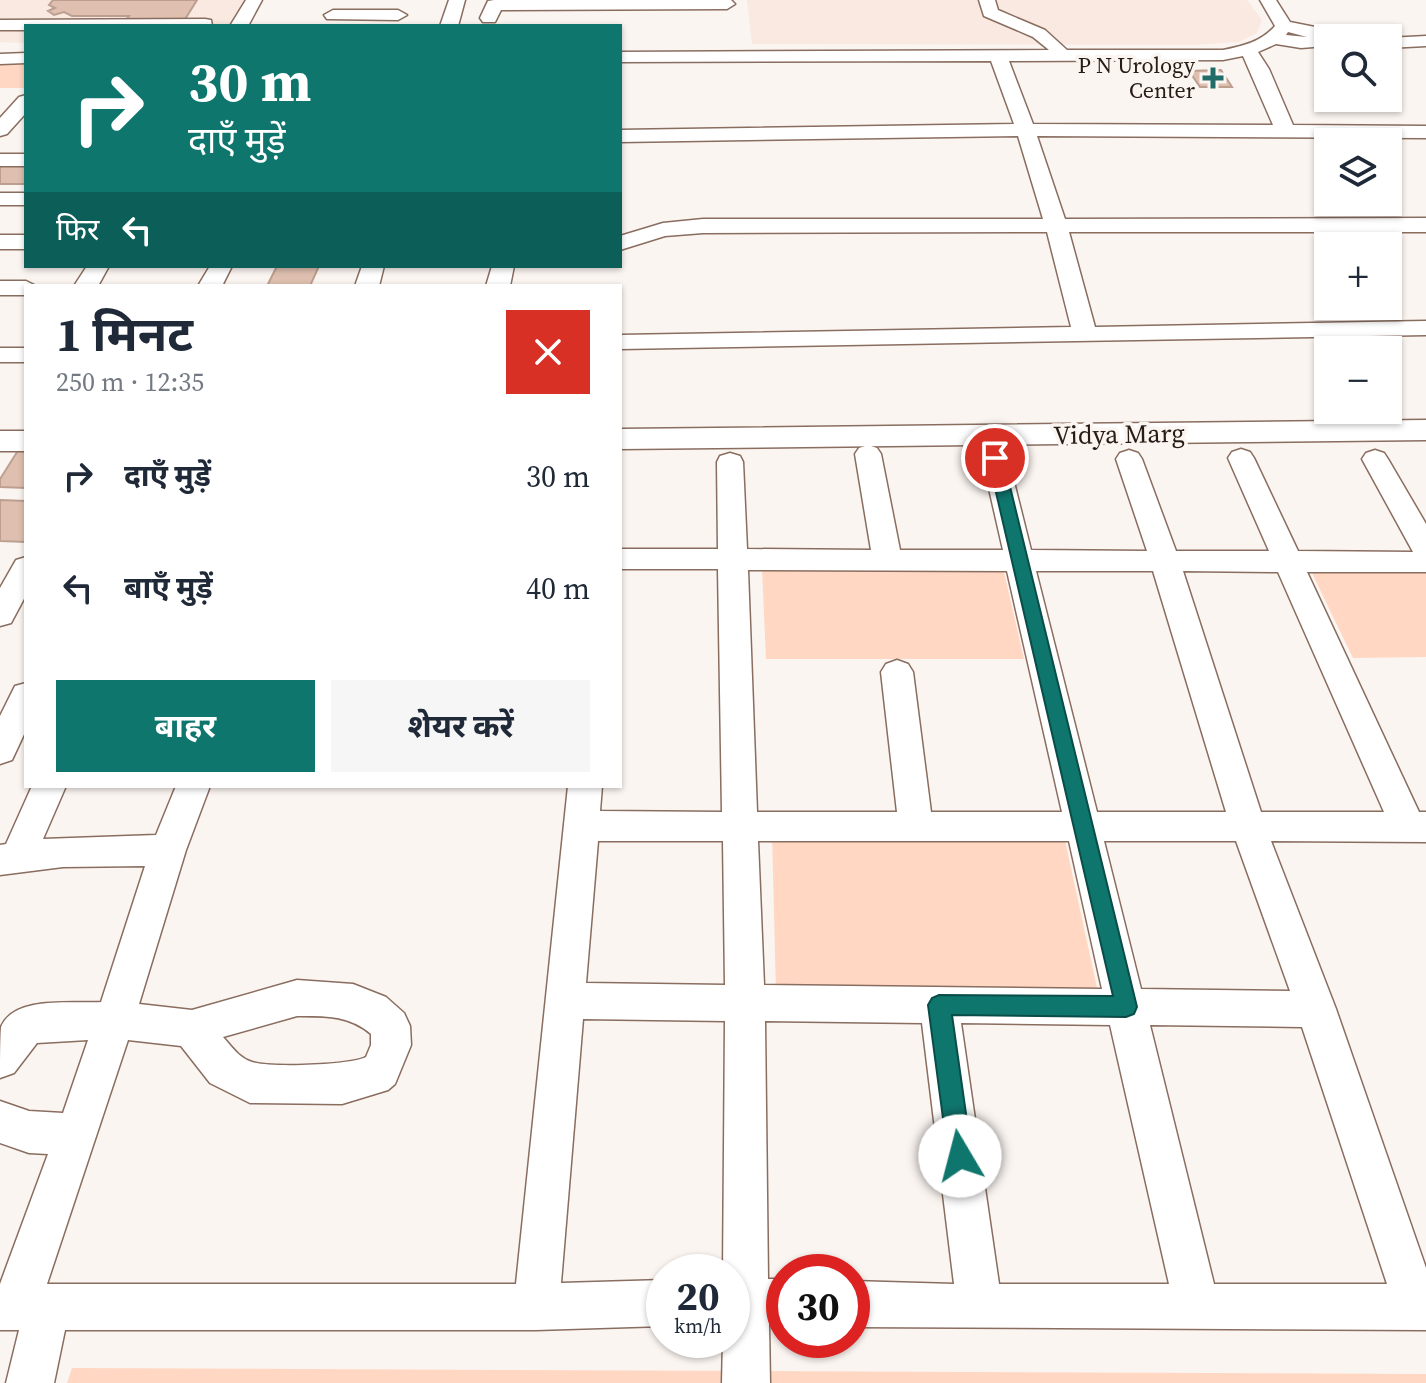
<!DOCTYPE html>
<html lang="hi">
<head>
<meta charset="utf-8">
<style>
	:root { --surface:#fff; --page:#f6f6f7; --text:#1f2937; --muted:#747a83; --accent:#0f766e }
	body { margin:0; font-family:"Source Serif 4","Noto Sans Devanagari",serif; background:var(--page); color:var(--text); height:100vh; display:flex; flex-direction:column; font-size:30px; white-space:nowrap }
	* { box-sizing:border-box; margin:0 }
	p { font-size:26px; color:var(--muted) }
	.icon { flex:none; width:44px; height:44px; fill:none; stroke:currentColor; stroke-width:2; stroke-linecap:round; stroke-linejoin:round }
	.map { position:relative; flex:1; overflow:hidden }
	.side { position:absolute; left:24px; top:284px; width:598px; height:504px; display:flex; flex-direction:column; background:var(--surface); border-radius:0px; box-shadow:0 2px 6px #0004 }
	.side>* { flex:none }
	.banner { position:absolute; left:24px; top:24px; width:598px; height:244px; border-radius:0px; box-shadow:0 2px 6px #0004; background:#0f766e; color:#fff; overflow:hidden }
	.tools { position:absolute; left:1314px; top:24px; display:grid; gap:16px }
	.tools a { display:grid; place-items:center; width:88px; height:88px; border-radius:0px; background:var(--surface); box-shadow:0 2px 6px #0004; font-size:40px }
	.speed { position:absolute; left:646px; top:1254px; display:flex; gap:16px; font-size:40px; font-weight:700; text-align:center }
	.speed>* { display:grid; place-content:center; width:104px; height:104px; border-radius:50%; background:var(--surface); box-shadow:0 2px 6px #0004; line-height:1 }
	.speed small { font-size:20px; font-weight:400 }
	.speed .limit { border:12px solid #d22; background:#fff; color:#111 }
	.pin { position:absolute; display:grid; place-items:center; width:68px; height:68px; color:#fff; margin:-34px; border:4px solid #fff; border-radius:50%; box-shadow:0 2px 8px #0007 }
	.me { position:absolute; width:88px; margin:-44px; rotate:352deg; stroke-linejoin:round; filter:drop-shadow(0 0 6px #0008) }
	.turn { display:flex; align-items:center; gap:28px; height:168px; padding:0 32px; font-size:36px }
	.turn .icon { width:104px; height:104px; stroke-width:2.5 }
	.turn b { display:block; font-size:56px; line-height:68px }
	.then { display:flex; align-items:center; height:76px; padding:0 32px; background:#0003; gap:16px; font-size:30px }
	.round { display:grid; place-items:center; flex:none; width:84px; height:84px; border-radius:0px; background:var(--page) }
	.summary { display:flex; align-items:center; justify-content:space-between; height:136px; padding:0 32px }
	h1 { font-size:48px; font-weight:700; line-height:60px }
	.primary-button { display:flex; gap:16px; margin-top:auto; padding:16px 32px }
	.primary-button a { flex:1; height:92px; border-radius:0px; background:var(--accent); color:#fff; font-size:32px; font-weight:700; line-height:92px; text-align:center }
	.primary-button a+a { background:var(--page); color:var(--text) }
	ul { padding:0; list-style:none }
	li { display:flex; align-items:center; gap:24px; height:112px; padding:0 32px }
	li div { flex:1 }
	li b { display:block; font-size:30px }
	li em { font-style:normal }
	.map>svg:first-child { display:block }
</style>
</head>
<body>
<div class="map">
<svg width="1426" height="1383" viewBox="0 0 1426 1383">
	<rect width="100%" height="100%" fill="#fbf5f1"/>
	<g fill="#f9e9e1">
		<polygon points="0,0 248,0 232,26 26,26 26,43 0,42"/>
		<polygon points="747,0 1247,0 1262,20 1257,33 1239,42 1193,45 752,44"/>
	</g>
	<g fill="#ffd7c3">
		<rect x="0" y="55" width="26" height="33"/>
		<polygon points="762,568 1003,568 1024,659 766,659"/>
		<polygon points="1426,568 1426,657 1353,658 1310,569"/>
		<polygon points="772,833 1064,836 1099,997 776,994"/>
		<polygon points="72,1368 1426,1374 1426,1383 67,1383"/>
	</g>
	<g fill="#dfc0b0" stroke="#bd9f90" stroke-width="2">
		<polygon points="53,0 197,0 184,21 125,21 129,16 72,16 64,12 54,15 48,11 55,8 49,5"/>
		<polygon points="1221,70 1232,87 1200,87 1189,71"/>
		<rect x="0" y="166" width="26" height="18"/>
		<polygon points="277,266 319,266 310,286 267,286"/>
		<polygon points="19,449 26,449 26,488 0,487 0,479"/>
		<polygon points="0,500 26,501 26,542 0,541"/>
	</g>
	<g fill="none" stroke-linecap="round" stroke-linejoin="round">
		<g stroke="#896d5f" stroke-width="3">
			<g id="minor">
				<polygon points="246,0 262,0 248,26 230,26"/>
				<polygon points="449,0 465,0 458,26 440,26"/>
				<polygon points="494,0 731,0 735,4 727,9 501,10 495,22 483,22 480,18 488,1"/>
				<path d="M979,0H995L998,10L1045,30L1067,50H1223C1243,46 1261,42 1275,26L1260,0H1276L1290,22L1315,27L1333,38H1328L1326,46L1301,48L1276,44L1258,52L1269,69L1293,125L1426,126V138L1037,136L1065,219L1426,218V232H1069L1095,327L1426,321V335L620,349V335L1071,327L1047,232L703,233L665,236L620,250V236L663,223L703,219H1043L1018,136L620,142V130L1014,124L991,61L620,62V52L1049,50L1033,37L984,16ZM1288,32L1307,37L1286,35ZM1243,56L1273,125L1033,124L1009,61L1223,60Z"/>
				<polygon points="333,10 398,10 407,15 398,20 327,19 324,15"/>
				<polygon points="205,19 211,20 212,26 26,26 26,30 0,30 0,20"/>
				<polygon points="1426,36 1426,46 1388,48 1387,38"/>
				<polygon points="26,53 26,63 0,64 0,54"/>
				<polygon points="26,95 26,113 7,134 0,136 0,118 19,97"/>
				<rect x="0" y="154" width="26" height="12"/>
				<rect x="0" y="193" width="26" height="12"/>
				<rect x="0" y="235" width="26" height="14"/>
				<polygon points="87,266 109,266 98,286 74,286"/>
				<polygon points="210,266 232,266 222,286 198,286"/>
				<polygon points="362,266 384,266 379,286 355,286"/>
				<polygon points="492,266 514,266 510,286 486,286"/>
				<polygon points="0,281 26,281 36,286 26,286 26,295 0,295"/>
				<rect x="0" y="348" width="26" height="14"/>
				<path d="M868,445L877,448L881,454L900,550H1003L982,458L986,452L995,449L1004,452L1008,458L1031,550L1147,551L1116,459L1120,453L1129,450L1138,453L1142,459L1176,551H1269L1228,458L1232,452L1241,449L1250,452L1254,458L1298,551L1413,552L1362,459L1366,453L1375,450L1384,453L1388,459L1426,524V572H1307L1419,812H1426V842L1271,841L1336,1009L1426,1268V1330L852,1327V1281L954,1284L922,1023L765,1021L768,1279H784V1325L769,1324L770,1383H722L723,1340H732V1272H723L725,1021L583,1019L561,1283L664,1280V1326L536,1330H65L54,1383H6L19,1330H0V1284L48,1154L29,1153L0,1143V1101L29,1111L63,1113L88,1040L37,1043L14,1073L0,1078C0,1064 0,1040 1,1027C14,995 73,1004 101,1002L145,866L63,867L0,875V845L6,844L32,786H66L43,839L156,835L176,786H210L186,850L139,1004L192,1010L297,980L353,984L386,997L404,1013L410,1026L411,1045L395,1084L388,1090L342,1104L250,1103L210,1083L181,1046L128,1040L47,1284H516L568,786H602L600,811L722,812L718,569H620V549H718L717,462L720,456L730,453L740,456L743,462L747,549L871,550L855,454L859,448ZM748,570L1007,571L1062,812H931L913,672L908,664L897,660L886,664L881,672L897,812H757ZM1036,571H1153L1226,812H1097ZM1183,571L1278,572L1384,812H1261ZM598,841H723L725,985L586,983ZM758,841H1069L1102,989L764,985ZM1104,841H1236L1290,991L1141,989ZM297,1016C325,1016 349,1015 371,1034V1045L366,1057C350,1065 270,1068 252,1062C239,1058 232,1047 223,1037ZM961,1023L1110,1025L1169,1284H999ZM1150,1025L1302,1027L1387,1284H1214Z"/>
				<polygon points="26,557 26,595 11,623 0,626 0,588 16,560"/>
				<polygon points="26,683 26,730 12,760 0,764 0,716 15,686"/>
			</g>
		</g>
		<g stroke="#896d5f" stroke-width="3">
			<g id="major">
				<polygon points="1426,420 1426,440 620,449 620,429"/>
				<rect x="0" y="431" width="26" height="20"/>
			</g>
		</g>
		<use href="#minor" fill="#fff" fill-rule="evenodd"/>
		<use href="#major" fill="#fff" fill-rule="evenodd"/>
	</g>
	<polygon fill="#0f766e" stroke="#0a4d48" stroke-width="2" points="995,453 1003,458 1137,1007 1134,1014 1126,1017 952,1015 972,1156 968,1164 960,1168 951,1164 948,1156 928,1005 932,998 939,995 1113,996 988,458"/>
	<path fill="#216c68" stroke="#fbf5f1" stroke-width="3" d="M1209 66h8v8h8v8h-8v8h-8v-8h-8v-8h8z"/>
	<g text-anchor="middle" dominant-baseline="central" stroke-width="7" stroke-linejoin="round" paint-order="stroke">
		<g font-size="22" fill="#261b15" stroke="#fbf5f1" text-anchor="end">
			<text x="1195" y="65">P N Urology<tspan x="1195" dy="25">Center</tspan></text>
		</g>
		<g font-size="26" fill="#261b15" stroke="#fbf5f1">
			<text transform="translate(1119 434) rotate(-1)">Vidya Marg</text>
		</g>
	</g>
</svg>
<div class="tools">
<a><svg class="icon" aria-label="search" viewBox="0 0 24 24"><circle cx="10" cy="10" r="6"/><path d="M15 15l6 6"/></svg></a>
<a><svg class="icon" aria-label="layers" viewBox="0 0 24 24"><path d="M12 4l9 5-9 5-9-5zM3 14l9 5 9-5"/></svg></a>
<a>+</a>
<a>−</a>
</div>
<div class="speed"><div>20<small>km/h</small></div><div class="limit">30</div></div>
<div class="pin" style="left:995px;top:458px;background:#d93025"><svg class="icon" aria-label="arrive" viewBox="0 0 24 24"><path d="M6 21V4h12l-3 4 3 4H6"/></svg></div>
<svg class="me" style="left:960px;top:1156px" viewBox="-20 -20 40 40"><circle r="19" fill="#fff"/><path d="M0-13L10 11 0 6-10 11z" fill="#0f766e"/></svg>
<div class="banner">
<div class="turn"><svg class="icon" aria-label="right" viewBox="0 0 24 24"><path d="M7 20v-9h11M14 6l5 5-5 5"/></svg><div><b>30 m</b>दाएँ मुड़ें</div></div>
<div class="then">फिर<svg class="icon" aria-label="left" viewBox="0 0 24 24"><path d="M17 20v-9H6M10 6l-5 5 5 5"/></svg></div>
</div>
<section class="side">
<div class="summary"><div><h1>1 मिनट</h1><p>250 m · 12:35</p></div><a class="round" style="background:#d93025;color:#fff"><svg class="icon" aria-label="close" viewBox="0 0 24 24"><path d="M6 6l12 12M18 6L6 18"/></svg></a></div>
<ul>
<li><svg class="icon" aria-label="right" viewBox="0 0 24 24"><path d="M7 20v-9h11M14 6l5 5-5 5"/></svg><div><b>दाएँ मुड़ें</b></div><em>30 m</em></li>
<li><svg class="icon" aria-label="left" viewBox="0 0 24 24"><path d="M17 20v-9H6M10 6l-5 5 5 5"/></svg><div><b>बाएँ मुड़ें</b></div><em>40 m</em></li>
</ul>
<div class="primary-button"><a>बाहर</a><a>शेयर करें</a></div>
</section>
</div>
</body>
</html>
